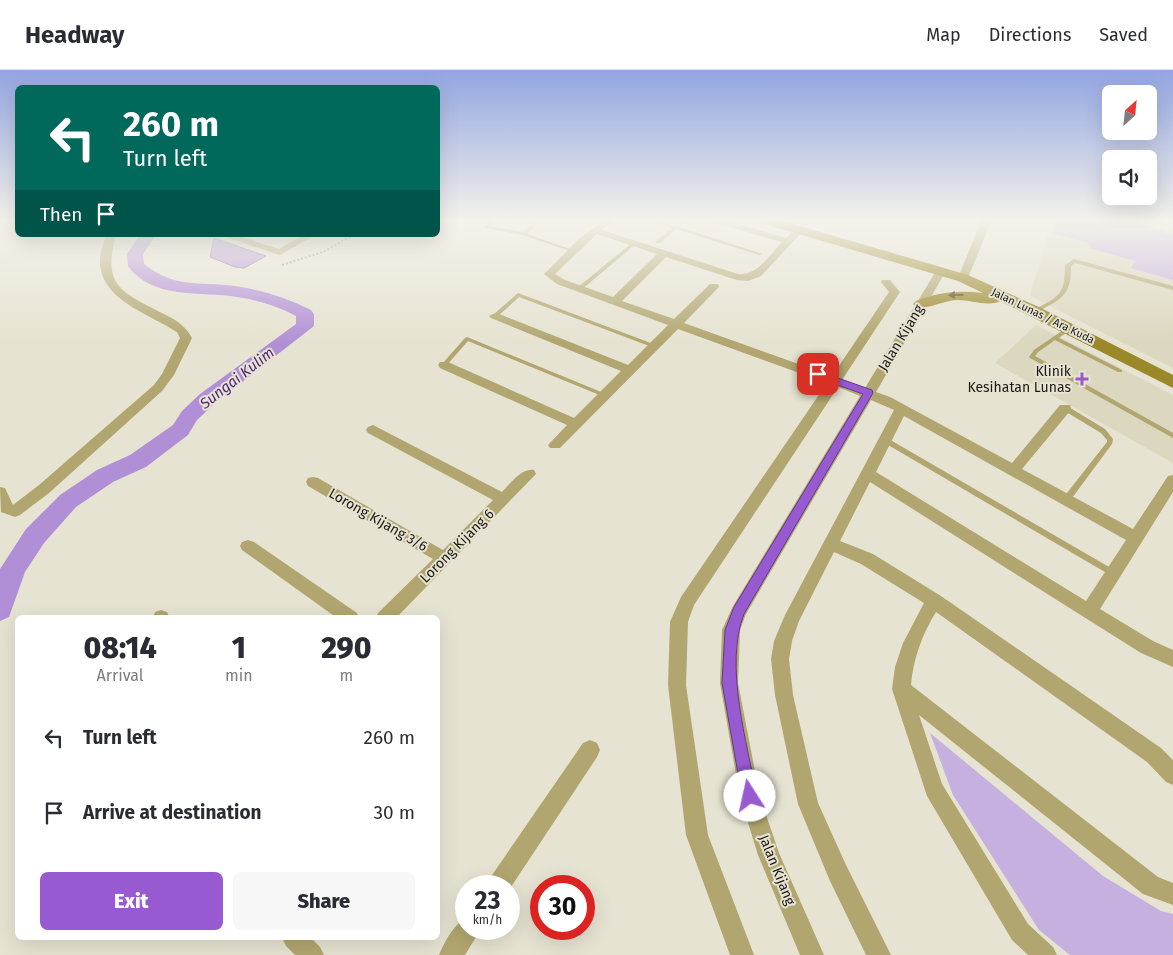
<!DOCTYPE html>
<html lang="en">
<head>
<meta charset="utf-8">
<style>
	:root { --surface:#fff; --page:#f7f7f7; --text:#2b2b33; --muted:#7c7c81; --line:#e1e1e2; --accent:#985ad1 }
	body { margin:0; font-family:"Fira Sans",sans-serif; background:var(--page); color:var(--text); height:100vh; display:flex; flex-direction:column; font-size:19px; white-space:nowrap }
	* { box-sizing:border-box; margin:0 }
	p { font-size:16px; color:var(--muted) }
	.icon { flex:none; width:28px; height:28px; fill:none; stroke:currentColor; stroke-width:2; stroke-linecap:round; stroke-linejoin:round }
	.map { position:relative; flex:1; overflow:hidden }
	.drawer { position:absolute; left:15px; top:545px; width:425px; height:325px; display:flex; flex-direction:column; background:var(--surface); border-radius:8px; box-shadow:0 5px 20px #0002 }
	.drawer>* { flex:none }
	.banner { position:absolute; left:15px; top:15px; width:425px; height:152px; border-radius:8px; box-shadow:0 5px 20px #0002; background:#00695c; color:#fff; overflow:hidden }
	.needle { width:32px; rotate:27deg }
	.buttons { position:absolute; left:1102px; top:15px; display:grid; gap:10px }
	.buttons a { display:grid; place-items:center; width:55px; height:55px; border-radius:8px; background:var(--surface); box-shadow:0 5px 20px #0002; font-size:25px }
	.speed { position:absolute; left:455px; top:805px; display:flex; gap:10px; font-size:25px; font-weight:700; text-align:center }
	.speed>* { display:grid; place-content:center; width:65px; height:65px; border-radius:50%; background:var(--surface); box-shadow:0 5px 20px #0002; line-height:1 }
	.speed small { font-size:12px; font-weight:400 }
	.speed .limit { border:8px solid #d22; background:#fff; color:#111 }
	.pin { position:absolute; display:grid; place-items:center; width:42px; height:42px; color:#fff; margin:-21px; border-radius:10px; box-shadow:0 2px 8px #0006 }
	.me { position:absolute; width:55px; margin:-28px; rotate:350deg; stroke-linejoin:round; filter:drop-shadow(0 0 4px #0008) }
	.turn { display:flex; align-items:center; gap:18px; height:105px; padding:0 25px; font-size:22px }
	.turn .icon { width:65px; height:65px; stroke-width:2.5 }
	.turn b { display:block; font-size:35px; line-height:42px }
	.then { display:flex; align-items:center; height:48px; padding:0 25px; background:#0003; gap:10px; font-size:19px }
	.eta { display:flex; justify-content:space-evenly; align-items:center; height:85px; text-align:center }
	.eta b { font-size:30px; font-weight:800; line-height:35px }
	.button { display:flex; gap:10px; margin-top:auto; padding:10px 25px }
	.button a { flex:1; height:58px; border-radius:8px; background:var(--accent); color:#fff; font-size:20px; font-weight:800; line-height:58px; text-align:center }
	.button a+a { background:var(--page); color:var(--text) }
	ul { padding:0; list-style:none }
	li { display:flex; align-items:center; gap:15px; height:75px; padding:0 25px }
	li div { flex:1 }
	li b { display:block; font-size:19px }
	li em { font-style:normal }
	header { display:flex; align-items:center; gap:30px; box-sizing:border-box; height:70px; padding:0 25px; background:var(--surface); border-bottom:1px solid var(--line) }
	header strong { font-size:24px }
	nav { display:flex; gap:28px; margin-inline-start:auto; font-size:18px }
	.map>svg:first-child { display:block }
</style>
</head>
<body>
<header>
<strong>Headway</strong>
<nav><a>Map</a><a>Directions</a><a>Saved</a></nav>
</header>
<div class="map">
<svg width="1173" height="885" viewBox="0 0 1173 885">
	<rect width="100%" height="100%" fill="#e6e3d2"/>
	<g fill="#dcd7bf">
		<polygon points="1052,149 1129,149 1173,163 1173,298 1030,226"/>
		<polygon points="1036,255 1173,325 1173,393 995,293"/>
	</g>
	<g fill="#c6b0e0">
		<polygon points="1056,149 1124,149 1173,165 1173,210 1131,198 1135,191 1089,178 1088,173 1053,163"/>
		<polygon points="930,663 1103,806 1161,841 1173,844 1173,885 1070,885 1039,860 953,725"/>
	</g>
	<polygon fill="#b18fd6" stroke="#846c9c" points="214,168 266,186 244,198 235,197 210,187"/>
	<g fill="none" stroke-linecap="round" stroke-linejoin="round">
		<path fill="#b18fd6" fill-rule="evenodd" d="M140,165H156L143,184L144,194C176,219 198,211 235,216C262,220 287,228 311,240L314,244V256L214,334L197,350L188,365L146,397L113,412L76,437L44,473L25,502L9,547L0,551V499L26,459L60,425L97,400L130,385L173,355L182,341L200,324L296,254V246C278,236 258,230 237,227C202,221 152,230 128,196L127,184Z"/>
		<polyline stroke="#99978a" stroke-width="2" stroke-dasharray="2 2" stroke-linecap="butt" points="282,195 323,182 353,165"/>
		<g fill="#b1a66f" fill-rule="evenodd">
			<polygon points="491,149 495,149 490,156 523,162 538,149 542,149 527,164 573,180 569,181 523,165 485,158 485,157"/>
			<polygon points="645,149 651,149 675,156 684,149 688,149 679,157 763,184 759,185 676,159 660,173 656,173 656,171 672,158"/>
			<polygon points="633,172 637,173 581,220 577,220 577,218"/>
			<path d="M1074,189L1173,216V220L1075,193L1071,196C1071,217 1068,226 1048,236C1043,239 1039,242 1033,242V240C1059,227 1065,225 1065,195Z"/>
			<polygon points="518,223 656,275 657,276 654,278 652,277 519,227 497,247 493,247 493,245"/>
			<polygon points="1069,256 1072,258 1071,259 1059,268 1122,300 1122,302 1118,302 1055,270 1038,282 1035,286 1173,363 1173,368 1030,288 1029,287 1034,280"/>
			<polygon points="467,267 606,324 607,325 604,327 602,326 468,271 446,296 442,296 442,294 465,268"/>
			<polygon points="1063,336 1067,336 1105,359 1113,369 1112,374 1069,432 1063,432 1062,430 1063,428 1107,372 1107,370 1101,363 1063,340 1062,338"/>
			<polygon points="883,368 887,368 1116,501 1117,503 1116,505 1113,506 1110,505 883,372 882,370"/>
		</g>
		<g fill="#b1a66f" fill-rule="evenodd">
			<path d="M606,149H616L602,160L738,204C757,206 770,185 782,172L709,151L708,149H721L786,168L797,157H803V161L761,206L748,211L737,210L666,187L622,231L674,249L710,214H718L719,216L718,218L684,253L832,306L889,222L881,212L882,210H890L900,222L842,310L865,318L936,201L941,198L945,199L946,201L876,322L890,327L1012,393L1060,335H1070L1071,338L1070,341L1022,399L1133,459L1168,406L1173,405V422L1100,539L1153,571L1173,580V597L1141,583L870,412L840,471L873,484L941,526L1161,678L1173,690V715L1166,712L1147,692L936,542C922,564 913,590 911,615L1158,807L1173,813V835L1143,824L919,645L942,714L1028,854L1053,877L1057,885H1028L1012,870L927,726L892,619L895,597L903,573L924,533L861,494L834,482L799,551L792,571L789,589L793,625L818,733L846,795L891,885H866L830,811L798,734L775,625L771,589L774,571L785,545L894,340L871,330L746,544L740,560L738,613L760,727L779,783L824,885H800L758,785L740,727L720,613L722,560L733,536L860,326L838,317L694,535L688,552L686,615L708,765L754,885H730L686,765L668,615L670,552L681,527L827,313L678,259L560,378H550L548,375L567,355L440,298L438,295L440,292H448L574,348L621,301L491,248L489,246L495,243L499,244L628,295L668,255L557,214L544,204L580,168ZM597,164L657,184L613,227L565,210L555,204ZM904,346L1126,470L1086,531L876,402Z"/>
			<polygon points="982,149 992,149 968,208 963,211 959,210 958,208"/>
			<path d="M106,165H116C101,218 124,223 166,245C178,251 186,257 192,268L174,305L162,321L49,423L20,445L15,447L1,442L0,417L5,418L13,435L39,415L154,315L162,304L180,268L177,262C149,243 98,230 100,188C101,180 104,172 106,165Z"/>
			<polygon points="219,165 234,165 279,179 303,165 315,165 280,185"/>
			<path d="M373,355L502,422C510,414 522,397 534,400L536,404L396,548H376L378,543L433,489L308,416L306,412L308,408L313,407L318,408L443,480L493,430L368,363L366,360L368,357Z"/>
			<polygon points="248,470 254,472 357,543 359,548 337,548 242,480 240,476 242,472"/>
			<polygon points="161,540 167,542 170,548 153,548 155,542"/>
			<polygon points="590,670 597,673 600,680 597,687 509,820 509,816 487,816 490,808 583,673"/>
			<path d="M466,849V859H481L465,885H439C444,873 454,853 466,849Z"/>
			<polygon points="282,868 311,868 320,877 324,885 295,885 286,876"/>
		</g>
		<path fill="#9a8829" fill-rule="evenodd" d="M756,149H776L968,205L1041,238L1173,305V318L1000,231C990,237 970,230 958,230C944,230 927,240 916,237L913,234L916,231C938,222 959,220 983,223L958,211L758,152Z"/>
	</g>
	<defs><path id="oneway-solid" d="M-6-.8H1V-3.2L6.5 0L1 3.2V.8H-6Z" transform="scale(1.25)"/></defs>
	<use fill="#4e461c" href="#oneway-solid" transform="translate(956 225) rotate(179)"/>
	<linearGradient id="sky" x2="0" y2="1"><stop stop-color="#92a5e1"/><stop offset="0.55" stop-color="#f4f2eb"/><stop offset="1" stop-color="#f4f2eb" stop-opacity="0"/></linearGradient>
	<rect width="1173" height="273" fill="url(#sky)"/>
	<path fill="#985ad1" stroke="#633a88" d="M815,302H821L872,320L873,323L744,544C724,595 747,673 757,726L755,732L750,734L744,732L742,726L722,613L725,560L734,537L863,324L815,307Z"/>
	<path fill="#985ad1" stroke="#e6e3d2" stroke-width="2" d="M1079.5 301.5h5v5h5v5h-5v5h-5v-5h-5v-5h5z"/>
	<g text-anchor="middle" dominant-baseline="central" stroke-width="4" stroke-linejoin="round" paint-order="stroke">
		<g font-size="11" fill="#1c1a14" stroke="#e6e3d2">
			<text transform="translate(1043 246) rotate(26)">Jalan Lunas / Ara Kuda</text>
		</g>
		<g font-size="14" fill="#1c1a14" stroke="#e6e3d2">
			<text transform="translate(901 268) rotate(-59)">Jalan Kijang</text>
			<text transform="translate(378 450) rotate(30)">Lorong Kijang 3/6</text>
			<text transform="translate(457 476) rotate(-45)">Lorong Kijang 6</text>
			<text transform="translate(777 800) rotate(68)">Jalan Kijang</text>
		</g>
		<g font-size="14" fill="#1c1a14" stroke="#e6e3d2" text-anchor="end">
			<text x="1071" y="301">Klinik<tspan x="1071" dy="16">Kesihatan Lunas</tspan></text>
		</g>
		<g font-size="15" font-style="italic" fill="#522579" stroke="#e6e3d2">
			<text transform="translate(237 308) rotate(-38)">Sungai Kulim</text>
		</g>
	</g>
</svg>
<div class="buttons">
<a><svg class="needle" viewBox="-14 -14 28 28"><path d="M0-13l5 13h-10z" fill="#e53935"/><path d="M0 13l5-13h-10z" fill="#7c7c81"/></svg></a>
<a><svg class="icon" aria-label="sound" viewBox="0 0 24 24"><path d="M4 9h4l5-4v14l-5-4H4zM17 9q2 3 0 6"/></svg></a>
</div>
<div class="speed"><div>23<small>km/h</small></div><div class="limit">30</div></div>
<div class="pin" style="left:818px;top:304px;background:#d93025"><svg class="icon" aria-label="arrive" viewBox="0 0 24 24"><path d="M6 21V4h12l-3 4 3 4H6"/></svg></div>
<svg class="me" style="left:750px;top:726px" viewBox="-20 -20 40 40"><circle r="19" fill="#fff"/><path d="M0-13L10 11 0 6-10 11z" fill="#985ad1"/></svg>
<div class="banner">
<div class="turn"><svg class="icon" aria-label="left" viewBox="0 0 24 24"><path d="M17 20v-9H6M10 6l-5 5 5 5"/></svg><div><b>260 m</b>Turn left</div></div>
<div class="then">Then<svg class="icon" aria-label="arrive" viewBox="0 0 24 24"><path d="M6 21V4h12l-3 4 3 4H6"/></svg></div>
</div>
<section class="drawer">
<div class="eta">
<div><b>08:14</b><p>Arrival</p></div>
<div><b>1</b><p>min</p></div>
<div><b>290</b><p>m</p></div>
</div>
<ul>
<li><svg class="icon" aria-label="left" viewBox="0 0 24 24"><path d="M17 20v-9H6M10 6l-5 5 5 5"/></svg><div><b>Turn left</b></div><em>260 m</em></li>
<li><svg class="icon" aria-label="arrive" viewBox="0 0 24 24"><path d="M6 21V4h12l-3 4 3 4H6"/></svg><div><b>Arrive at destination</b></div><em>30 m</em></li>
</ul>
<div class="button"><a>Exit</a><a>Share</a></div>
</section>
</div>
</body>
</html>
